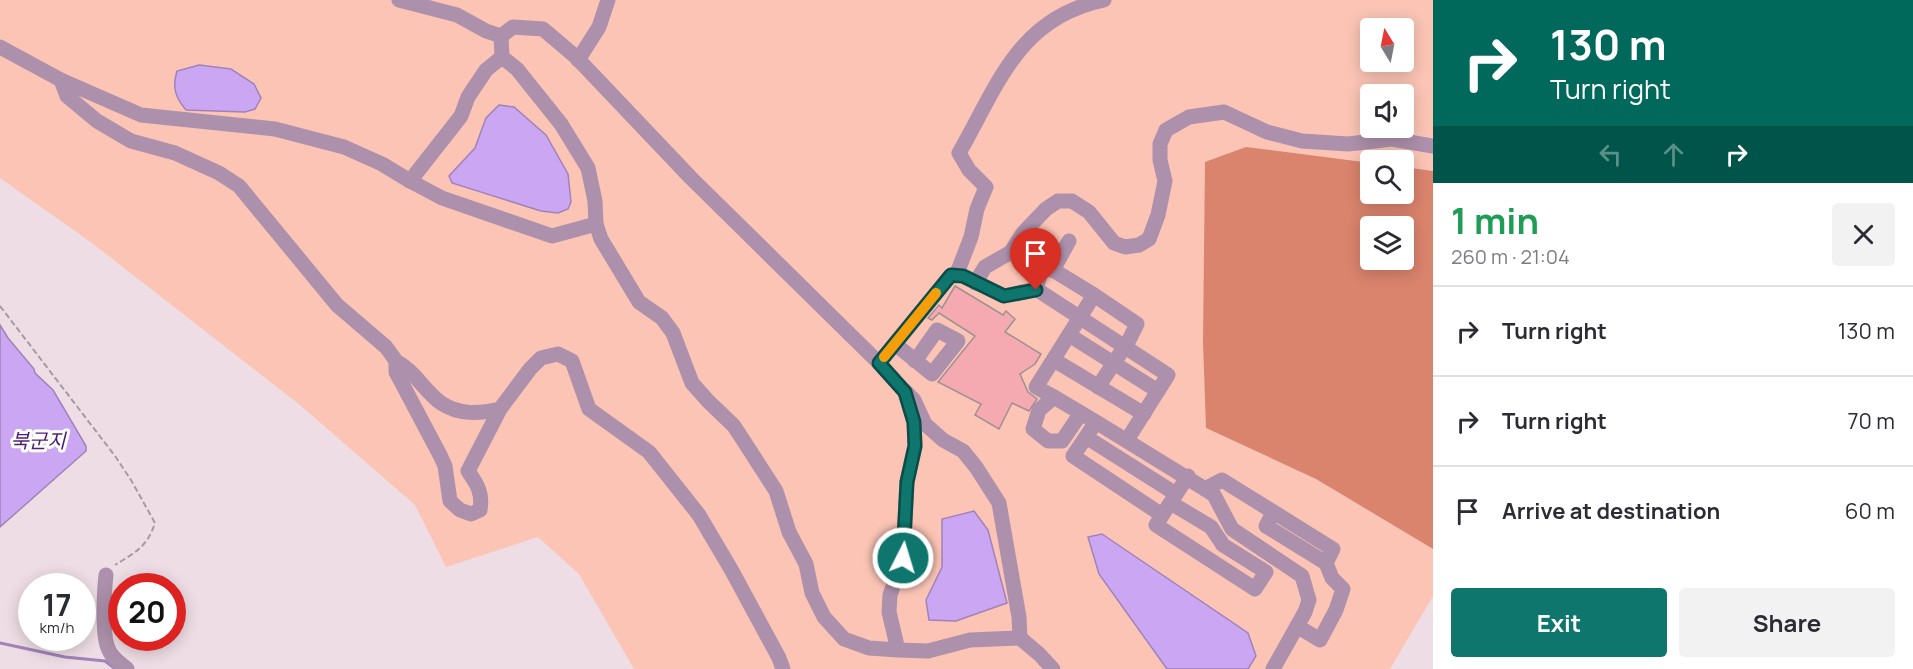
<!DOCTYPE html>
<html lang="en">
<head>
<meta charset="utf-8">
<style>
	:root { --surface:#fff; --page:#f2f2f3; --text:#2b2b33; --muted:#7c7c81; --line:#e1e1e2; --accent:#0f766e }
	body { margin:0; font-family:Manrope,"Noto Sans KR",sans-serif; background:var(--page); color:var(--text); height:100vh; display:flex; flex-direction:column; font-size:22px; white-space:nowrap }
	* { box-sizing:border-box; margin:0 }
	p { font-size:20px; color:var(--muted) }
	.icon { flex:none; width:33px; height:33px; fill:none; stroke:currentColor; stroke-width:2; stroke-linecap:round; stroke-linejoin:round }
	.map { position:relative; flex:1; overflow:hidden }
	.side { display:flex; flex-direction:column; background:var(--surface); width:480px }
	.side>* { flex:none }
	.top-card { background:#00695c; color:#fff; overflow:hidden }
	.needle { width:39px; rotate:350deg }
	.controls { position:absolute; left:1360px; top:18px; display:grid; gap:12px }
	.controls a { display:grid; place-items:center; width:54px; height:54px; border-radius:6px; background:var(--surface); box-shadow:0 3px 15px #0003; font-size:30px }
	.speed { position:absolute; left:18px; top:573px; display:flex; gap:12px; font-size:30px; font-weight:700; text-align:center }
	.speed>* { display:grid; place-content:center; width:78px; height:78px; border-radius:50%; background:var(--surface); box-shadow:0 3px 15px #0003; line-height:1 }
	.speed small { font-size:15px; font-weight:400 }
	.speed .limit { border:9px solid #d22; background:#fff; color:#111 }
	.pin { position:absolute; display:grid; place-items:center; width:51px; height:51px; color:#fff; margin:-62px -26px; border-radius:50% 50% 50% 0; rotate:-45deg; box-shadow:0 0 6px #0007 }
	.pin .icon { rotate:45deg }
	.me { position:absolute; width:66px; margin:-33px; rotate:5deg; stroke-linejoin:round; filter:drop-shadow(0 0 4px #0008) }
	.turn { display:flex; align-items:center; gap:21px; height:126px; padding:0 18px; font-size:27px }
	.turn .icon { width:78px; height:78px; stroke-width:2.5 }
	.turn b { display:block; font-size:42px; line-height:51px }
	.lanes { display:flex; align-items:center; height:57px; padding:0 18px; background:#0003; justify-content:center; gap:30px; direction:ltr }
	.lanes .off { opacity:.35 }
	.round { display:grid; place-items:center; flex:none; width:63px; height:63px; border-radius:6px; background:var(--page) }
	.overview { display:flex; align-items:center; justify-content:space-between; height:102px; padding:0 18px }
	h1 { font-size:36px; font-weight:700; line-height:45px; color:#1e9e55 }
	.primary-button { display:flex; gap:12px; margin-top:auto; padding:12px 18px }
	.primary-button a { flex:1; height:69px; border-radius:6px; background:var(--accent); color:#fff; font-size:24px; font-weight:700; line-height:69px; text-align:center }
	.primary-button a+a { background:var(--page); color:var(--text) }
	ul { padding:0; list-style:none }
	li { display:flex; align-items:center; gap:18px; height:90px; padding:0 18px; border-top:2px solid var(--line) }
	li div { flex:1 }
	li b { display:block; font-size:22px }
	li em { font-style:normal }
	main { display:flex; flex:1; min-height:0 }
	.map>svg:first-child { display:block }
</style>
</head>
<body>
<main>
<div class="map">
<svg width="1433" height="669" viewBox="0 0 1433 669">
	<rect width="100%" height="100%" fill="#eedde4"/>
	<path fill="#fbc4b5" fill-rule="evenodd" d="M0,0H1433V171L1404,167V160H1371L1206,428L1316,479L1433,549V596L1390,669H634L579,574L538,537L446,567L415,505L300,405L92,243L0,178ZM1371,28H1404V62H1371ZM1371,94H1404V128H1371Z"/>
	<path fill="#da836d" fill-rule="evenodd" d="M1246,147L1371,163V194H1404V167L1433,171V549L1316,479L1206,428L1203,342L1205,162ZM1371,226H1404V260H1371Z"/>
	<g fill="#cba6f2" stroke="#9f83b9" stroke-width="1.5">
		<path d="M199,65L231,69L254,84L261,98L255,109L245,112L186,110C175,97 172,87 177,71Z"/>
		<polygon points="499,105 514,107 546,135 568,174 571,202 568,209 558,213 541,211 452,183 449,176 475,148 486,118"/>
		<polygon points="0,325 8,338 34,369 35,373 53,390 86,446 86,451 0,527"/>
		<polygon points="974,511 988,530 1007,603 956,621 929,620 926,600 942,567 942,519"/>
		<polygon points="1102,534 1248,633 1256,656 1248,669 1167,669 1099,574 1088,537"/>
	</g>
	<g fill="none" stroke-linecap="round" stroke-linejoin="round">
		<polyline stroke="#9f83b9" stroke-width="3" points="0,643 65,657 105,661 114,668"/>
	</g>
	<polygon fill="#f5a9b0" stroke="#a19091" stroke-width="1.5" points="955,286 1003,315 1006,311 1015,319 1005,332 1041,354 1035,364 1020,374 1028,392 1037,399 1029,411 1012,403 999,429 975,415 981,404 938,382 975,336 939,313 932,320 928,318 939,305 942,308"/>
	<g fill="none" stroke-linecap="round" stroke-linejoin="round">
		<path stroke="#a79aa0" stroke-width="2" stroke-dasharray="6 3" stroke-linecap="butt" d="M0,306L115,456L131,480L155,523C147,547 136,552 115,565"/>
		<g stroke="#ad90ab" stroke-width="15">
			<polyline points="399,0 457,15 486,31 501,36"/>
			<polyline points="0,47 61,80"/>
			<polyline points="502,57 486,70 468,97 461,116 410,181 442,198 552,236 596,224"/>
			<polyline points="578,60 599,27 608,0"/>
			<polyline points="1069,241 1053,270 1094,295"/>
			<path d="M956,276L971,237L977,209L986,187L969,170L959,153C998,85 1018,18 1104,0"/>
			<polyline points="975,283 985,267 1011,252 1023,233 1046,209 1058,201 1072,201 1089,212 1114,243 1125,247 1139,245 1149,239 1158,215 1165,181 1160,160 1160,144 1166,130 1189,117 1224,112 1267,132 1302,141 1348,144 1392,139 1433,146"/>
			<polyline points="1036,289 1042,269 1053,270"/>
			<polyline points="1069,335 1158,391"/>
			<polyline points="895,344 932,374 958,341 937,330 915,361"/>
			<polyline points="1054,360 1144,414"/>
			<polyline points="396,361 386,347 337,305 239,186 219,173 175,153 131,141 97,121 67,96 61,80 141,115 275,129 344,147 382,164 410,181"/>
			<polyline points="879,363 951,275 963,276 1004,296 1036,289 1168,375 1127,440"/>
			<polyline points="1054,397 1036,387 1094,295 1137,324 1129,340 1098,387"/>
			<path d="M500,409C479,414 459,415 441,403C424,391 416,372 396,361V372L441,457L445,466L450,501L460,510L471,514L480,510C483,493 477,484 468,471L500,409L530,369L541,358L558,354L572,361L589,409L649,452L699,515L732,571L779,658L783,669"/>
			<polyline points="1081,413 1062,441 1048,441 1033,429 1039,410 1054,397 1096,422 1205,489 1214,495 1232,529 1302,576 1309,600 1305,612 1273,669"/>
			<polyline points="1092,428 1086,437 1176,494"/>
			<polyline points="1086,437 1073,456 1162,515"/>
			<polyline points="1205,489 1222,480 1333,549 1326,563 1266,526 1273,513"/>
			<path d="M1171,503L1211,527L1223,545L1266,572L1255,589L1156,525C1166,509 1177,493 1188,476"/>
			<path d="M106,575C104,592 102,634 108,648C111,657 120,663 127,669"/>
			<polyline points="1297,626 1320,640 1336,610 1343,589 1332,578 1326,563"/>
			<polyline points="1020,638 1039,654 1053,669"/>
			<polyline points="898,650 869,648 844,639 824,617 812,593 806,564 789,532 776,491 734,426 708,401 692,383 673,333 662,318 639,302 601,239 596,224 595,201 588,168 561,124 517,69 502,57 501,36 513,27 543,29 576,57 691,178 879,363 905,392 914,422 915,446 907,482 903,558 890,595 889,612 898,650 928,651 970,640 1020,638 1019,617 999,503 976,467 963,451 943,440 925,424 914,400 904,390"/>
		</g>
	</g>
	<g fill="none" stroke-linecap="round" stroke-linejoin="round">
		<g stroke="#0a4d48" stroke-width="15">
			<polyline id="route" points="903,558 907,482 915,446 914,422 905,392 879,363 951,275 963,276 1004,296 1036,290"/>
		</g>
		<use href="#route" stroke="#0f766e" stroke-width="10"/>
		<polyline stroke="#f59e0b" stroke-width="10" points="884,357 936,293"/>
	</g>
	<g text-anchor="middle" dominant-baseline="central" stroke-width="6" stroke-linejoin="round" paint-order="stroke">
		<g font-size="20" font-style="italic" fill="#4f1d74" stroke="#fff">
			<text x="38" y="440">북군지</text>
		</g>
	</g>
</svg>
<div class="controls">
<a><svg class="needle" viewBox="-14 -14 28 28"><path d="M0-13l5 13h-10z" fill="#e53935"/><path d="M0 13l5-13h-10z" fill="#7c7c81"/></svg></a>
<a><svg class="icon" aria-label="sound" viewBox="0 0 24 24"><path d="M4 9h4l5-4v14l-5-4H4zM17 9q2 3 0 6"/></svg></a>
<a><svg class="icon" aria-label="search" viewBox="0 0 24 24"><circle cx="10" cy="10" r="6"/><path d="M15 15l6 6"/></svg></a>
<a><svg class="icon" aria-label="layers" viewBox="0 0 24 24"><path d="M12 4l9 5-9 5-9-5zM3 14l9 5 9-5"/></svg></a>
</div>
<div class="speed"><div>17<small>km/h</small></div><div class="limit">20</div></div>
<div class="pin" style="left:1036px;top:290px;background:#d93025"><svg class="icon" aria-label="arrive" viewBox="0 0 24 24"><path d="M6 21V4h12l-3 4 3 4H6"/></svg></div>
<svg class="me" style="left:903px;top:558px" viewBox="-20 -20 40 40"><circle r="17" fill="#0f766e" stroke="#fff" stroke-width="3"/><path d="M0-11L8 9 0 5-8 9z" fill="#fff"/></svg>
</div>
<section class="side">
<div class="top-card">
<div class="turn"><svg class="icon" aria-label="right" viewBox="0 0 24 24"><path d="M7 20v-9h11M14 6l5 5-5 5"/></svg><div><b>130 m</b>Turn right</div></div>
<div class="lanes"><svg class="icon off" aria-label="left" viewBox="0 0 24 24"><path d="M17 20v-9H6M10 6l-5 5 5 5"/></svg><svg class="icon off" aria-label="ahead" viewBox="0 0 24 24"><path d="M12 20V5M6 11l6-6 6 6"/></svg><svg class="icon" aria-label="right" viewBox="0 0 24 24"><path d="M7 20v-9h11M14 6l5 5-5 5"/></svg></div>
</div>
<div class="overview"><div><h1>1 min</h1><p>260 m · 21:04</p></div><a class="round"><svg class="icon" aria-label="close" viewBox="0 0 24 24"><path d="M6 6l12 12M18 6L6 18"/></svg></a></div>
<ul>
<li><svg class="icon" aria-label="right" viewBox="0 0 24 24"><path d="M7 20v-9h11M14 6l5 5-5 5"/></svg><div><b>Turn right</b></div><em>130 m</em></li>
<li><svg class="icon" aria-label="right" viewBox="0 0 24 24"><path d="M7 20v-9h11M14 6l5 5-5 5"/></svg><div><b>Turn right</b></div><em>70 m</em></li>
<li><svg class="icon" aria-label="arrive" viewBox="0 0 24 24"><path d="M6 21V4h12l-3 4 3 4H6"/></svg><div><b>Arrive at destination</b></div><em>60 m</em></li>
</ul>
<div class="primary-button"><a>Exit</a><a>Share</a></div>
</section>
</main>
</body>
</html>
